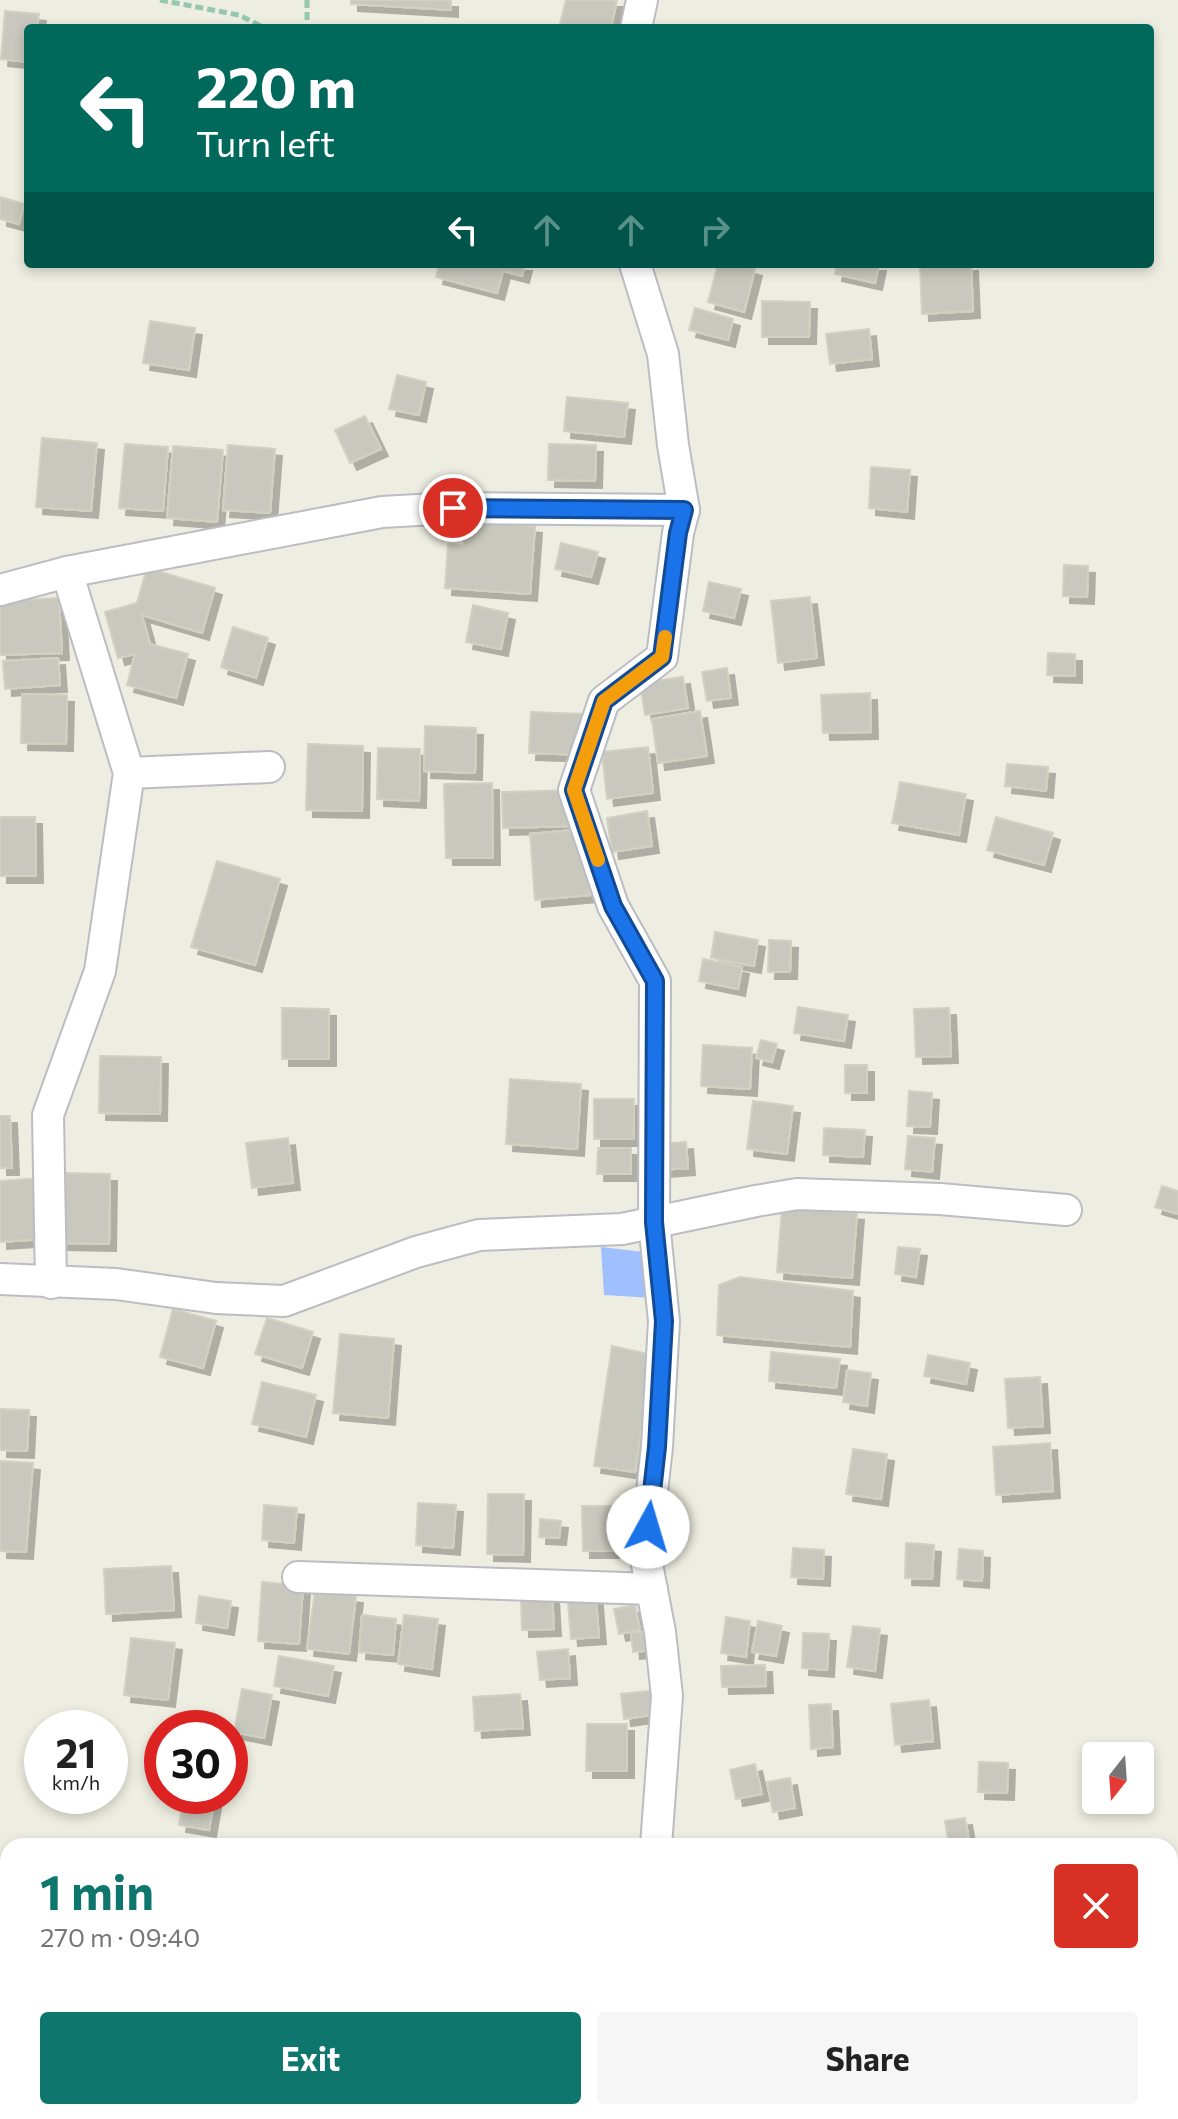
<!DOCTYPE html>
<html lang="en">
<head>
<meta charset="utf-8">
<style>
	:root { --surface:#fff; --page:#f6f6f6; --text:#222; --muted:#767676; --accent:#0f766e }
	body { margin:0; font-family:Commissioner,sans-serif; background:var(--page); color:var(--text); height:100vh; display:flex; flex-direction:column; font-size:30px; white-space:nowrap }
	* { box-sizing:border-box; margin:0 }
	p { font-size:26px; color:var(--muted) }
	.icon { flex:none; width:44px; height:44px; fill:none; stroke:currentColor; stroke-width:2; stroke-linecap:round; stroke-linejoin:round }
	.map { position:relative; flex:1; overflow:hidden }
	.drawer { position:absolute; left:0px; top:1838px; width:1178px; height:282px; display:flex; flex-direction:column; background:var(--surface); border-radius:24px 24px 0 0; box-shadow:0 4px 12px #0003 }
	.drawer>* { flex:none }
	.top-card { position:absolute; left:24px; top:24px; width:1130px; height:244px; border-radius:8px; box-shadow:0 4px 12px #0003; background:#00695c; color:#fff; overflow:hidden }
	.needle { width:52px; rotate:197deg }
	.buttons { position:absolute; left:1082px; top:1742px; display:grid; gap:16px }
	.buttons a { display:grid; place-items:center; width:72px; height:72px; border-radius:8px; background:var(--surface); box-shadow:0 4px 12px #0003; font-size:40px }
	.speed { position:absolute; left:24px; top:1710px; display:flex; gap:16px; font-size:40px; font-weight:700; text-align:center }
	.speed>* { display:grid; place-content:center; width:104px; height:104px; border-radius:50%; background:var(--surface); box-shadow:0 4px 12px #0003; line-height:1 }
	.speed small { font-size:20px; font-weight:400 }
	.speed .limit { border:12px solid #d22; background:#fff; color:#111 }
	.pin { position:absolute; display:grid; place-items:center; width:68px; height:68px; color:#fff; margin:-34px; border:4px solid #fff; border-radius:50%; box-shadow:0 2px 8px #0007 }
	.me { position:absolute; width:88px; margin:-44px; rotate:6deg; stroke-linejoin:round; filter:drop-shadow(0 0 6px #0008) }
	.turn { display:flex; align-items:center; gap:28px; height:168px; padding:0 40px; font-size:36px }
	.turn .icon { width:104px; height:104px; stroke-width:2.5 }
	.turn b { display:block; font-size:56px; line-height:68px }
	.lanes { display:flex; align-items:center; height:76px; padding:0 40px; background:#0003; justify-content:center; gap:40px; direction:ltr }
	.lanes .off { opacity:.35 }
	.round { display:grid; place-items:center; flex:none; width:84px; height:84px; border-radius:8px; background:var(--page) }
	.head { display:flex; align-items:center; justify-content:space-between; height:136px; padding:0 40px }
	h1 { font-size:48px; font-weight:700; line-height:60px; color:var(--accent) }
	.primary-button { display:flex; gap:16px; margin-top:auto; padding:16px 40px }
	.primary-button a { flex:1; height:92px; border-radius:8px; background:var(--accent); color:#fff; font-size:32px; font-weight:700; line-height:92px; text-align:center }
	.primary-button a+a { background:var(--page); color:var(--text) }
	.map>svg:first-child { display:block }
</style>
</head>
<body>
<div class="map">
<svg width="1178" height="2119" viewBox="0 0 1178 2119">
	<defs>
		<filter id="shadow"><feDropShadow dx="7" dy="7" stdDeviation="0" flood-color="#0004"/></filter>
	</defs>
	<rect width="100%" height="100%" fill="#edede1"/>
	<polygon fill="#a0bfff" points="601,1247 644,1252 653,1298 604,1295"/>
	<g fill="#c8c8be" stroke="#d2d0c0" stroke-width="2" filter="url(#shadow)">
		<polygon points="351,0 451,0 451,10 351,4"/>
		<polygon points="566,0 617,0 611,28 559,28"/>
		<polygon points="5,11 39,14 37,28 28,28 28,62 1,59"/>
		<polygon points="0,197 24,204 19,224 0,219"/>
		<polygon points="439,264 525,264 522,276 503,271 497,293 436,277"/>
		<polygon points="718,264 736,264 755,269 744,312 708,302"/>
		<polygon points="837,264 879,264 875,283 835,274"/>
		<polygon points="971,264 973,311 922,314 920,265"/>
		<polygon points="762,301 810,302 809,337 762,337"/>
		<polygon points="695,308 733,319 728,340 689,330"/>
		<polygon points="150,321 195,328 189,370 143,363"/>
		<polygon points="869,329 872,359 830,364 826,334"/>
		<polygon points="397,375 426,382 419,415 389,409"/>
		<polygon points="567,397 628,403 624,437 564,431"/>
		<polygon points="365,416 381,449 350,463 335,430"/>
		<polygon points="42,438 97,443 91,511 36,507"/>
		<polygon points="125,444 168,447 163,511 119,508"/>
		<polygon points="549,444 596,445 595,481 548,480"/>
		<polygon points="228,445 275,449 270,513 223,510"/>
		<polygon points="173,446 223,450 217,522 167,518"/>
		<polygon points="871,467 910,470 907,512 869,508"/>
		<polygon points="466,521 535,526 530,594 445,588 448,544 464,545"/>
		<polygon points="561,543 598,552 591,577 555,569"/>
		<polygon points="1064,565 1088,566 1087,597 1063,596"/>
		<polygon points="147,568 215,588 202,633 142,615 150,644 188,654 176,698 127,685 135,654 118,658 105,612 137,603"/>
		<polygon points="709,582 741,589 734,618 703,611"/>
		<polygon points="810,597 817,658 778,663 771,601"/>
		<polygon points="59,598 62,653 0,655 0,601"/>
		<polygon points="473,605 508,613 501,649 466,642"/>
		<polygon points="233,627 268,638 256,678 221,667"/>
		<polygon points="1048,653 1075,654 1075,676 1047,675"/>
		<polygon points="58,658 60,685 5,689 3,661"/>
		<polygon points="727,668 731,698 707,701 702,672"/>
		<polygon points="683,677 688,708 645,715 640,683"/>
		<polygon points="870,693 871,732 823,733 821,695"/>
		<polygon points="22,694 67,695 66,744 21,743"/>
		<polygon points="700,711 707,756 658,763 652,719"/>
		<polygon points="531,712 585,714 584,755 529,753"/>
		<polygon points="425,726 476,728 475,773 424,771"/>
		<polygon points="308,744 363,746 362,811 306,810"/>
		<polygon points="648,747 653,793 607,799 602,752"/>
		<polygon points="378,748 420,749 419,801 377,799"/>
		<polygon points="1007,764 1048,767 1046,791 1005,786"/>
		<polygon points="900,782 966,794 959,835 892,823"/>
		<polygon points="492,783 493,858 446,858 444,784"/>
		<polygon points="574,790 575,826 503,828 502,792"/>
		<polygon points="647,811 652,846 612,852 607,818"/>
		<polygon points="0,817 35,817 36,876 0,876"/>
		<polygon points="996,817 1053,833 1044,865 987,850"/>
		<polygon points="584,829 590,895 535,900 530,834"/>
		<polygon points="217,861 280,879 255,965 191,947"/>
		<polygon points="715,932 758,940 754,966 711,958"/>
		<polygon points="769,940 791,941 790,972 768,972"/>
		<polygon points="703,959 742,967 738,989 699,981"/>
		<polygon points="798,1007 848,1015 844,1041 794,1033"/>
		<polygon points="282,1008 329,1009 329,1059 282,1059"/>
		<polygon points="949,1008 951,1056 916,1057 914,1009"/>
		<polygon points="761,1040 777,1044 772,1062 756,1058"/>
		<polygon points="703,1045 752,1048 750,1089 701,1086"/>
		<polygon points="100,1056 161,1057 160,1114 99,1113"/>
		<rect x="845" y="1065" width="22" height="28"/>
		<polygon points="510,1079 581,1084 577,1149 506,1144"/>
		<polygon points="909,1091 932,1093 930,1127 907,1126"/>
		<rect x="594" y="1099" width="40" height="40"/>
		<polygon points="753,1101 793,1106 787,1154 747,1149"/>
		<polygon points="0,1116 10,1116 12,1168 0,1168"/>
		<polygon points="824,1128 865,1130 863,1157 823,1155"/>
		<polygon points="908,1136 935,1138 932,1172 905,1169"/>
		<polygon points="288,1138 293,1183 252,1188 246,1143"/>
		<polygon points="686,1142 688,1168 662,1170 660,1144"/>
		<polygon points="598,1148 631,1148 631,1174 597,1174"/>
		<polygon points="60,1173 110,1174 109,1244 59,1243"/>
		<polygon points="40,1178 44,1239 0,1242 0,1181"/>
		<polygon points="1162,1186 1178,1191 1178,1214 1155,1207"/>
		<polygon points="782,1207 857,1213 852,1278 777,1272"/>
		<polygon points="898,1247 920,1249 916,1277 895,1274"/>
		<polygon points="740,1277 853,1291 850,1347 717,1335 719,1285"/>
		<polygon points="173,1309 216,1321 203,1368 160,1357"/>
		<polygon points="267,1318 313,1332 302,1368 255,1354"/>
		<polygon points="340,1334 394,1339 388,1418 333,1413"/>
		<polygon points="612,1346 653,1355 635,1472 594,1466"/>
		<polygon points="771,1352 840,1359 836,1388 769,1381"/>
		<polygon points="928,1355 970,1363 966,1384 924,1376"/>
		<polygon points="847,1370 871,1373 867,1406 843,1402"/>
		<polygon points="1040,1377 1043,1426 1008,1428 1005,1379"/>
		<polygon points="262,1382 316,1395 306,1437 252,1424"/>
		<polygon points="0,1409 29,1410 27,1451 0,1450"/>
		<polygon points="1050,1443 1053,1491 996,1495 993,1447"/>
		<polygon points="853,1449 887,1454 881,1499 846,1494"/>
		<polygon points="0,1461 33,1463 26,1552 0,1551"/>
		<polygon points="488,1494 524,1494 523,1555 487,1554"/>
		<polygon points="418,1503 456,1505 453,1548 416,1545"/>
		<polygon points="264,1505 297,1508 294,1543 262,1540"/>
		<polygon points="582,1506 622,1506 623,1551 583,1551"/>
		<polygon points="540,1519 561,1521 559,1538 539,1537"/>
		<polygon points="906,1543 934,1545 932,1579 905,1578"/>
		<polygon points="793,1548 824,1550 823,1579 791,1577"/>
		<polygon points="959,1549 983,1551 982,1581 957,1579"/>
		<polygon points="171,1566 174,1610 106,1614 104,1569"/>
		<polygon points="262,1582 303,1586 299,1644 258,1641"/>
		<polygon points="595,1588 599,1637 571,1639 567,1590"/>
		<polygon points="315,1591 356,1596 349,1654 307,1649"/>
		<polygon points="552,1594 554,1629 522,1630 521,1596"/>
		<polygon points="199,1596 231,1601 227,1628 196,1623"/>
		<polygon points="635,1605 640,1630 619,1634 614,1609"/>
		<polygon points="362,1615 396,1619 393,1655 359,1652"/>
		<polygon points="404,1615 438,1619 432,1669 398,1664"/>
		<polygon points="726,1617 750,1621 746,1657 721,1653"/>
		<polygon points="758,1621 782,1626 776,1656 752,1652"/>
		<polygon points="853,1626 880,1629 875,1671 847,1667"/>
		<polygon points="651,1631 653,1650 633,1652 631,1633"/>
		<polygon points="803,1633 829,1634 827,1670 802,1668"/>
		<polygon points="131,1638 175,1643 168,1700 124,1695"/>
		<polygon points="568,1649 570,1678 540,1680 537,1652"/>
		<polygon points="279,1656 334,1666 328,1696 274,1686"/>
		<polygon points="765,1665 766,1686 722,1687 721,1666"/>
		<polygon points="242,1689 272,1695 264,1738 234,1732"/>
		<polygon points="657,1690 660,1714 624,1719 621,1694"/>
		<polygon points="520,1694 523,1728 475,1731 473,1697"/>
		<polygon points="929,1700 933,1741 895,1745 891,1704"/>
		<polygon points="831,1704 833,1747 811,1749 809,1705"/>
		<polygon points="587,1724 627,1724 627,1771 586,1771"/>
		<polygon points="979,1762 1008,1763 1007,1793 978,1792"/>
		<polygon points="755,1764 762,1794 736,1799 730,1770"/>
		<polygon points="790,1778 795,1808 773,1812 767,1782"/>
		<polygon points="184,1796 215,1796 209,1830 179,1825"/>
		<polygon points="965,1818 970,1846 949,1846 945,1821"/>
	</g>
	<g fill="none" stroke-linecap="round" stroke-linejoin="round">
		<g stroke="#bcbdc3" stroke-width="34">
			<g id="street">
				<polyline points="636,28 642,0"/>
				<polyline points="635,264 663,354 673,445 684,510 678,533 662,657 604,701 574,790 613,906 655,981 654,1222 664,1321 657,1447 645,1554 660,1632 667,1696 656,1846"/>
				<polyline points="0,590 67,572 382,512 453,508 684,510"/>
				<polyline points="129,773 269,767"/>
				<polyline points="0,1279 116,1284 216,1298 284,1301 416,1252 479,1235 622,1229 756,1201 797,1194 940,1199 1066,1210"/>
				<polyline points="51,1283 48,1115 100,971 129,773 67,572"/>
				<polyline points="298,1577 652,1589"/>
				<polyline points="640,2119 640,2112"/>
			</g>
		</g>
		<g stroke="#96c7af" stroke-width="5" stroke-dasharray="8 4" stroke-linecap="butt">
			<polyline points="160,0 239,15 265,28"/>
			<polyline points="307,0 307,28"/>
		</g>
		<use href="#street" stroke="#fff" stroke-width="30"/>
	</g>
	<g fill="none" stroke-linecap="round" stroke-linejoin="round">
		<g stroke="#114b97" stroke-width="20">
			<polyline id="route" points="453,508 684,510 678,533 662,657 604,701 574,790 613,906 655,981 654,1222 664,1321 657,1447 648,1527"/>
		</g>
		<use href="#route" stroke="#1a73e8" stroke-width="14"/>
		<polyline stroke="#f59e0b" stroke-width="14" points="598,860 574,790 604,701 662,657 665,637"/>
	</g>
</svg>
<div class="buttons">
<a><svg class="needle" viewBox="-14 -14 28 28"><path d="M0-13l5 13h-10z" fill="#e53935"/><path d="M0 13l5-13h-10z" fill="#767676"/></svg></a>
</div>
<div class="speed"><div>21<small>km/h</small></div><div class="limit">30</div></div>
<div class="pin" style="left:453px;top:508px;background:#d93025"><svg class="icon" aria-label="arrive" viewBox="0 0 24 24"><path d="M6 21V4h12l-3 4 3 4H6"/></svg></div>
<svg class="me" style="left:648px;top:1527px" viewBox="-20 -20 40 40"><circle r="19" fill="#fff"/><path d="M0-13L10 11 0 6-10 11z" fill="#1a73e8"/></svg>
<div class="top-card">
<div class="turn"><svg class="icon" aria-label="left" viewBox="0 0 24 24"><path d="M17 20v-9H6M10 6l-5 5 5 5"/></svg><div><b>220 m</b>Turn left</div></div>
<div class="lanes"><svg class="icon" aria-label="left" viewBox="0 0 24 24"><path d="M17 20v-9H6M10 6l-5 5 5 5"/></svg><svg class="icon off" aria-label="ahead" viewBox="0 0 24 24"><path d="M12 20V5M6 11l6-6 6 6"/></svg><svg class="icon off" aria-label="ahead" viewBox="0 0 24 24"><path d="M12 20V5M6 11l6-6 6 6"/></svg><svg class="icon off" aria-label="right" viewBox="0 0 24 24"><path d="M7 20v-9h11M14 6l5 5-5 5"/></svg></div>
</div>
<section class="drawer">
<div class="head"><div><h1>1 min</h1><p>270 m · 09:40</p></div><a class="round" style="background:#d93025;color:#fff"><svg class="icon" aria-label="close" viewBox="0 0 24 24"><path d="M6 6l12 12M18 6L6 18"/></svg></a></div>
<div class="primary-button"><a>Exit</a><a>Share</a></div>
</section>
</div>
</body>
</html>
